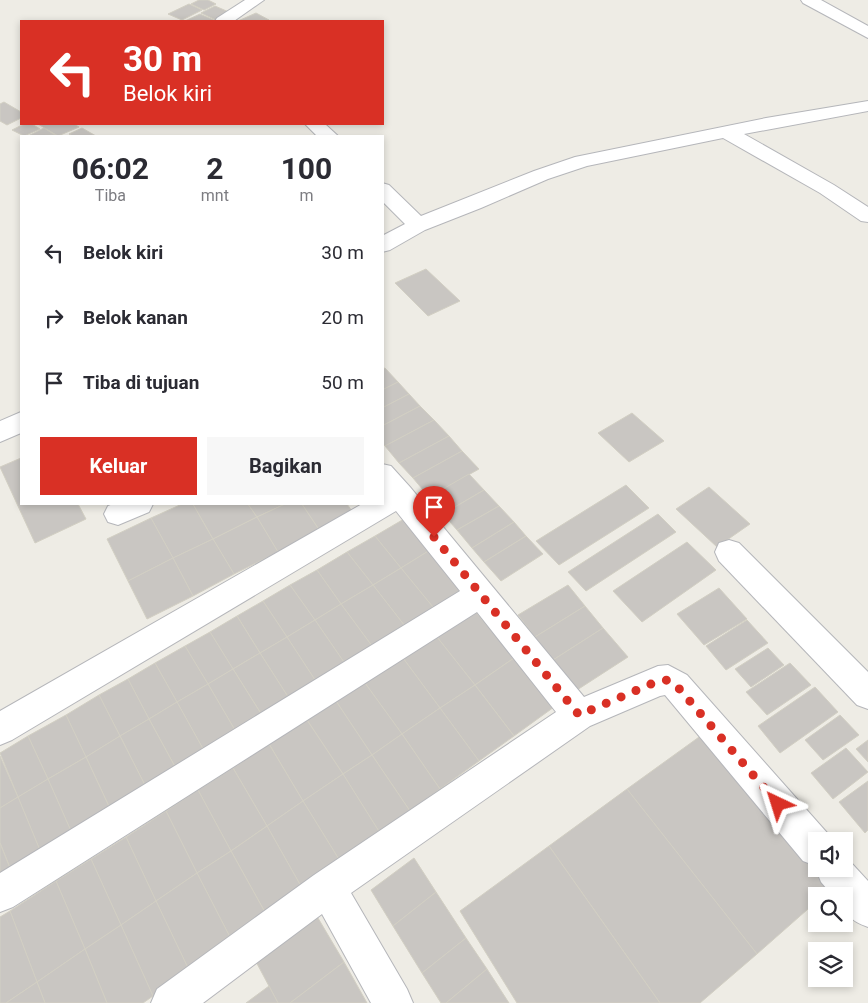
<!DOCTYPE html>
<html lang="id">
<head>
<meta charset="utf-8">
<style>
	:root { --surface:#fff; --page:#f7f7f7; --text:#2b2b33; --muted:#7c7c81; --accent:#d93025 }
	body { margin:0; font-family:Roboto,sans-serif; background:var(--page); color:var(--text); height:100vh; display:flex; flex-direction:column; font-size:19px; white-space:nowrap }
	* { box-sizing:border-box; margin:0 }
	p { font-size:16px; color:var(--muted) }
	.icon { flex:none; width:28px; height:28px; fill:none; stroke:currentColor; stroke-width:2; stroke-linecap:round; stroke-linejoin:round }
	.map { position:relative; flex:1; overflow:hidden }
	.drawer { position:absolute; left:20px; top:135px; width:364px; height:370px; display:flex; flex-direction:column; background:var(--surface); border-radius:0px; box-shadow:0 2px 8px #0003 }
	.drawer>* { flex:none }
	.banner { position:absolute; left:20px; top:20px; width:364px; height:105px; border-radius:0px; box-shadow:0 2px 8px #0003; background:#d93025; color:#fff; overflow:hidden }
	.buttons { position:absolute; left:808px; top:832px; display:grid; gap:10px }
	.buttons a { display:grid; place-items:center; width:45px; height:45px; border-radius:0px; background:var(--surface); box-shadow:0 2px 8px #0003; font-size:25px }
	.pin { position:absolute; display:grid; place-items:center; width:42px; height:42px; color:#fff; margin:-51px -21px; border-radius:50% 50% 50% 0; rotate:-45deg; box-shadow:0 0 5px #0007 }
	.pin .icon { rotate:45deg }
	.me { position:absolute; width:55px; margin:-28px; rotate:319deg; stroke-linejoin:round; filter:drop-shadow(0 0 4px #0008) }
	.turn { display:flex; align-items:center; gap:18px; height:105px; padding:0 20px; font-size:22px }
	.turn .icon { width:65px; height:65px; stroke-width:2.5 }
	.turn b { display:block; font-size:35px; line-height:42px }
	.eta { display:flex; justify-content:space-evenly; align-items:center; height:85px; text-align:center }
	.eta b { font-size:30px; font-weight:700; line-height:35px }
	.primary-button { display:flex; gap:10px; margin-top:auto; padding:10px 20px }
	.primary-button a { flex:1; height:58px; border-radius:0px; background:var(--accent); color:#fff; font-size:20px; font-weight:700; line-height:58px; text-align:center }
	.primary-button a+a { background:var(--page); color:var(--text) }
	ul { padding:0; list-style:none }
	li { display:flex; align-items:center; gap:15px; height:65px; padding:0 20px }
	li div { flex:1 }
	li b { display:block; font-size:19px }
	li em { font-style:normal }
	.map>svg:first-child { display:block }
</style>
</head>
<body>
<div class="map">
<svg width="868" height="1003" viewBox="0 0 868 1003">
	<rect width="100%" height="100%" fill="#eeece5"/>
	<g fill="#c9c6c2" stroke="#d2cfc3">
		<polygon points="199,0 208,0 216,4 204,10 191,4"/>
		<polygon points="189,4 202,10 182,20 168,14"/>
		<polygon points="215,6 231,13 216,20 201,13"/>
		<polygon points="256,13 269,20 238,21"/>
		<polygon points="200,14 216,21 185,21"/>
		<polygon points="4,102 21,112 21,118 7,125 0,121 0,104"/>
		<polygon points="24,124 32,124 40,129 24,136 12,130"/>
		<polygon points="38,124 74,124 79,127 58,136"/>
		<polygon points="44,128 55,135 28,136"/>
		<polygon points="82,128 96,136 73,136 69,134"/>
		<polygon points="426,269 460,301 428,316 395,283"/>
		<polygon points="385,368 398,382 382,390 382,369"/>
		<polygon points="398,382 409,394 382,408 382,390"/>
		<polygon points="409,394 420,406 382,426 382,408"/>
		<polygon points="420,406 434,420 385,446 382,443 382,426"/>
		<polygon points="632,413 664,441 629,462 598,433"/>
		<polygon points="434,420 449,436 399,463 385,446"/>
		<polygon points="449,436 462,451 413,478 399,463"/>
		<polygon points="462,451 479,469 429,497 413,478"/>
		<polygon points="21,458 21,504 78,504 86,519 35,543 0,467"/>
		<polygon points="469,474 484,490 443,514 429,497"/>
		<polygon points="626,485 649,508 559,565 536,541"/>
		<polygon points="709,487 750,524 717,547 676,509"/>
		<polygon points="484,490 499,506 457,530 443,514"/>
		<polygon points="182,504 193,504 213,539 173,558 151,518"/>
		<polygon points="193,504 248,504 257,517 213,539"/>
		<polygon points="248,504 285,504 257,517"/>
		<polygon points="285,504 302,504 320,531 278,552 257,517"/>
		<polygon points="302,504 347,504 354,514 320,531"/>
		<polygon points="499,506 514,522 472,548 457,530"/>
		<polygon points="658,514 676,532 586,591 568,572"/>
		<polygon points="257,517 278,552 234,574 213,539"/>
		<polygon points="151,518 173,558 128,581 107,539"/>
		<polygon points="404,519 430,550 401,568 375,536"/>
		<polygon points="514,522 526,536 484,562 472,548"/>
		<polygon points="375,536 401,568 373,585 347,552"/>
		<polygon points="526,536 543,554 501,581 484,562"/>
		<polygon points="213,539 234,574 193,596 173,558"/>
		<polygon points="687,542 716,570 642,622 613,591"/>
		<polygon points="430,550 466,593 437,612 401,568"/>
		<polygon points="347,552 373,585 341,604 317,570"/>
		<polygon points="173,558 193,596 147,619 128,581"/>
		<polygon points="401,568 437,612 408,630 373,585"/>
		<polygon points="317,570 341,604 315,620 290,585"/>
		<polygon points="290,585 315,620 287,637 263,601"/>
		<polygon points="373,585 408,630 375,650 341,604"/>
		<polygon points="568,585 585,606 535,637 518,615"/>
		<polygon points="719,588 747,619 704,645 677,614"/>
		<polygon points="263,601 287,637 260,653 237,616"/>
		<polygon points="341,604 375,650 348,668 315,620"/>
		<polygon points="585,606 603,628 553,660 535,637"/>
		<polygon points="475,611 514,658 475,685 437,637"/>
		<polygon points="237,616 260,653 233,669 210,632"/>
		<polygon points="315,620 348,668 319,686 287,637"/>
		<polygon points="747,620 768,643 726,670 706,646"/>
		<polygon points="603,628 628,657 577,690 553,660"/>
		<polygon points="210,632 233,669 208,684 185,646"/>
		<polygon points="287,637 319,686 292,703 260,653"/>
		<polygon points="437,637 475,685 440,708 403,658"/>
		<polygon points="185,646 208,684 177,702 155,663"/>
		<polygon points="768,648 784,665 751,687 735,669"/>
		<polygon points="260,653 292,703 265,720 233,669"/>
		<polygon points="403,658 440,708 402,734 365,683"/>
		<polygon points="514,658 554,707 514,736 475,685"/>
		<polygon points="155,663 177,702 149,719 128,679"/>
		<polygon points="790,663 811,685 767,715 746,692"/>
		<polygon points="233,669 265,720 239,737 208,684"/>
		<polygon points="128,679 149,719 120,736 99,695"/>
		<polygon points="365,683 402,734 372,755 336,701"/>
		<polygon points="208,684 239,737 207,756 177,702"/>
		<polygon points="475,685 514,736 479,761 440,708"/>
		<polygon points="815,687 838,712 780,753 758,726"/>
		<polygon points="99,695 120,736 86,757 66,715"/>
		<polygon points="336,701 372,755 343,774 307,720"/>
		<polygon points="177,702 207,756 179,774 149,719"/>
		<polygon points="440,708 479,761 440,789 402,734"/>
		<polygon points="66,715 86,757 48,779 28,736"/>
		<polygon points="840,715 859,735 823,760 805,740"/>
		<polygon points="149,719 179,774 149,793 120,736"/>
		<polygon points="307,720 343,774 303,801 269,744"/>
		<polygon points="706,732 816,859 816,869 825,869 838,884 823,896 816,896 816,902 757,954 627,789"/>
		<polygon points="402,734 440,789 410,811 372,755"/>
		<polygon points="28,736 48,779 18,797 0,753"/>
		<polygon points="120,736 149,793 113,815 86,757"/>
		<polygon points="868,740 868,762 856,749"/>
		<polygon points="269,744 303,801 267,826 233,768"/>
		<polygon points="846,748 868,772 833,799 811,773"/>
		<polygon points="372,755 410,811 380,833 343,774"/>
		<polygon points="0,756 18,797 0,808"/>
		<polygon points="86,757 113,815 75,840 48,779"/>
		<polygon points="233,768 267,826 231,851 198,790"/>
		<polygon points="343,774 380,833 340,861 303,801"/>
		<polygon points="48,779 75,840 44,860 18,797"/>
		<polygon points="868,781 868,830 865,833 839,802"/>
		<polygon points="627,789 757,954 700,1003 660,1003 549,846"/>
		<polygon points="198,790 231,851 197,873 166,811"/>
		<polygon points="18,797 44,860 14,878 0,843 0,808"/>
		<polygon points="303,801 340,861 302,888 267,826"/>
		<polygon points="166,811 197,873 156,901 126,837"/>
		<polygon points="267,826 302,888 266,914 231,851"/>
		<polygon points="126,837 156,901 121,925 91,859"/>
		<polygon points="0,843 14,878 0,887"/>
		<polygon points="549,846 660,1003 517,1003 460,911"/>
		<polygon points="231,851 266,914 231,939 197,873"/>
		<polygon points="414,858 436,892 393,926 371,890"/>
		<polygon points="91,859 121,925 85,949 56,881"/>
		<polygon points="197,873 231,939 189,970 156,901"/>
		<polygon points="56,881 85,949 37,982 10,911"/>
		<polygon points="436,892 466,938 422,973 393,926"/>
		<polygon points="156,901 189,970 153,996 121,925"/>
		<polygon points="10,911 37,982 6,1003 0,1003 0,917"/>
		<polygon points="315,913 344,962 290,1003 278,1003 254,958"/>
		<polygon points="121,925 153,996 143,1003 107,1003 85,949"/>
		<polygon points="466,938 487,969 446,1003 441,1003 422,973"/>
		<polygon points="85,949 107,1003 45,1003 37,982"/>
		<polygon points="344,962 367,1003 290,1003"/>
		<polygon points="487,969 509,1003 446,1003"/>
		<polygon points="37,982 45,1003 6,1003"/>
		<polygon points="269,986 278,1003 246,1003"/>
	</g>
	<g fill="none" stroke-linecap="round" stroke-linejoin="round">
		<g stroke="#b5b6ba" stroke-width="2">
			<g id="street">
				<polygon points="245,0 264,0 234,21 215,21 217,18"/>
				<polygon points="801,0 821,0 868,26 868,38 803,3"/>
				<polygon points="868,101 868,111 744,134 834,185 868,207 868,222 861,221 820,193 723,138 587,166 548,179 481,208 425,230 390,250 382,252 382,236 405,224 382,201 382,183 389,185 421,216 534,171 575,157 766,118"/>
				<polygon points="305,124 325,124 338,136 317,136"/>
				<polygon points="21,412 21,433 0,442 0,421"/>
				<polygon points="382,464 391,466 410,487 584,697 658,666 668,665 687,675 829,835 831,841 816,841 816,866 803,861 665,695 660,696 590,726 351,893 407,989 413,1003 371,1003 322,914 203,1003 151,1003 157,989 314,875 556,712 477,612 13,907 0,912 0,873 460,591 396,511 12,740 0,745 0,711 362,504 382,504"/>
				<polygon points="113,504 153,504 149,512 118,525 108,522 104,514 108,506"/>
				<polygon points="729,540 739,543 868,672 868,709 857,705 719,561 715,552 719,543"/>
				<path d="M844,855L868,881V927C851,921 844,915 844,896H833L821,882L816,869H844Z"/>
			</g>
		</g>
		<use href="#street" fill="#fff" fill-rule="evenodd"/>
	</g>
	<g fill="none" stroke-linecap="round" stroke-linejoin="round">
		<polyline stroke="#d93025" stroke-width="9" stroke-dasharray="0 16.2" points="434,537 579,715 658,681 668,680 676,685 778,804"/>
	</g>
</svg>
<div class="buttons">
<a><svg class="icon" aria-label="sound" viewBox="0 0 24 24"><path d="M4 9h4l5-4v14l-5-4H4zM17 9q2 3 0 6"/></svg></a>
<a><svg class="icon" aria-label="search" viewBox="0 0 24 24"><circle cx="10" cy="10" r="6"/><path d="M15 15l6 6"/></svg></a>
<a><svg class="icon" aria-label="layers" viewBox="0 0 24 24"><path d="M12 4l9 5-9 5-9-5zM3 14l9 5 9-5"/></svg></a>
</div>
<div class="pin" style="left:434px;top:537px;background:#d93025"><svg class="icon" aria-label="arrive" viewBox="0 0 24 24"><path d="M6 21V4h12l-3 4 3 4H6"/></svg></div>
<svg class="me" style="left:778px;top:804px" viewBox="-20 -20 40 40"><path d="M0-17L14 15 0 8-14 15z" fill="#d93025" stroke="#fff" stroke-width="4"/></svg>
<div class="banner">
<div class="turn"><svg class="icon" aria-label="left" viewBox="0 0 24 24"><path d="M17 20v-9H6M10 6l-5 5 5 5"/></svg><div><b>30 m</b>Belok kiri</div></div>
</div>
<section class="drawer">
<div class="eta">
<div><b>06:02</b><p>Tiba</p></div>
<div><b>2</b><p>mnt</p></div>
<div><b>100</b><p>m</p></div>
</div>
<ul>
<li><svg class="icon" aria-label="left" viewBox="0 0 24 24"><path d="M17 20v-9H6M10 6l-5 5 5 5"/></svg><div><b>Belok kiri</b></div><em>30 m</em></li>
<li><svg class="icon" aria-label="right" viewBox="0 0 24 24"><path d="M7 20v-9h11M14 6l5 5-5 5"/></svg><div><b>Belok kanan</b></div><em>20 m</em></li>
<li><svg class="icon" aria-label="arrive" viewBox="0 0 24 24"><path d="M6 21V4h12l-3 4 3 4H6"/></svg><div><b>Tiba di tujuan</b></div><em>50 m</em></li>
</ul>
<div class="primary-button"><a>Keluar</a><a>Bagikan</a></div>
</section>
</div>
</body>
</html>
